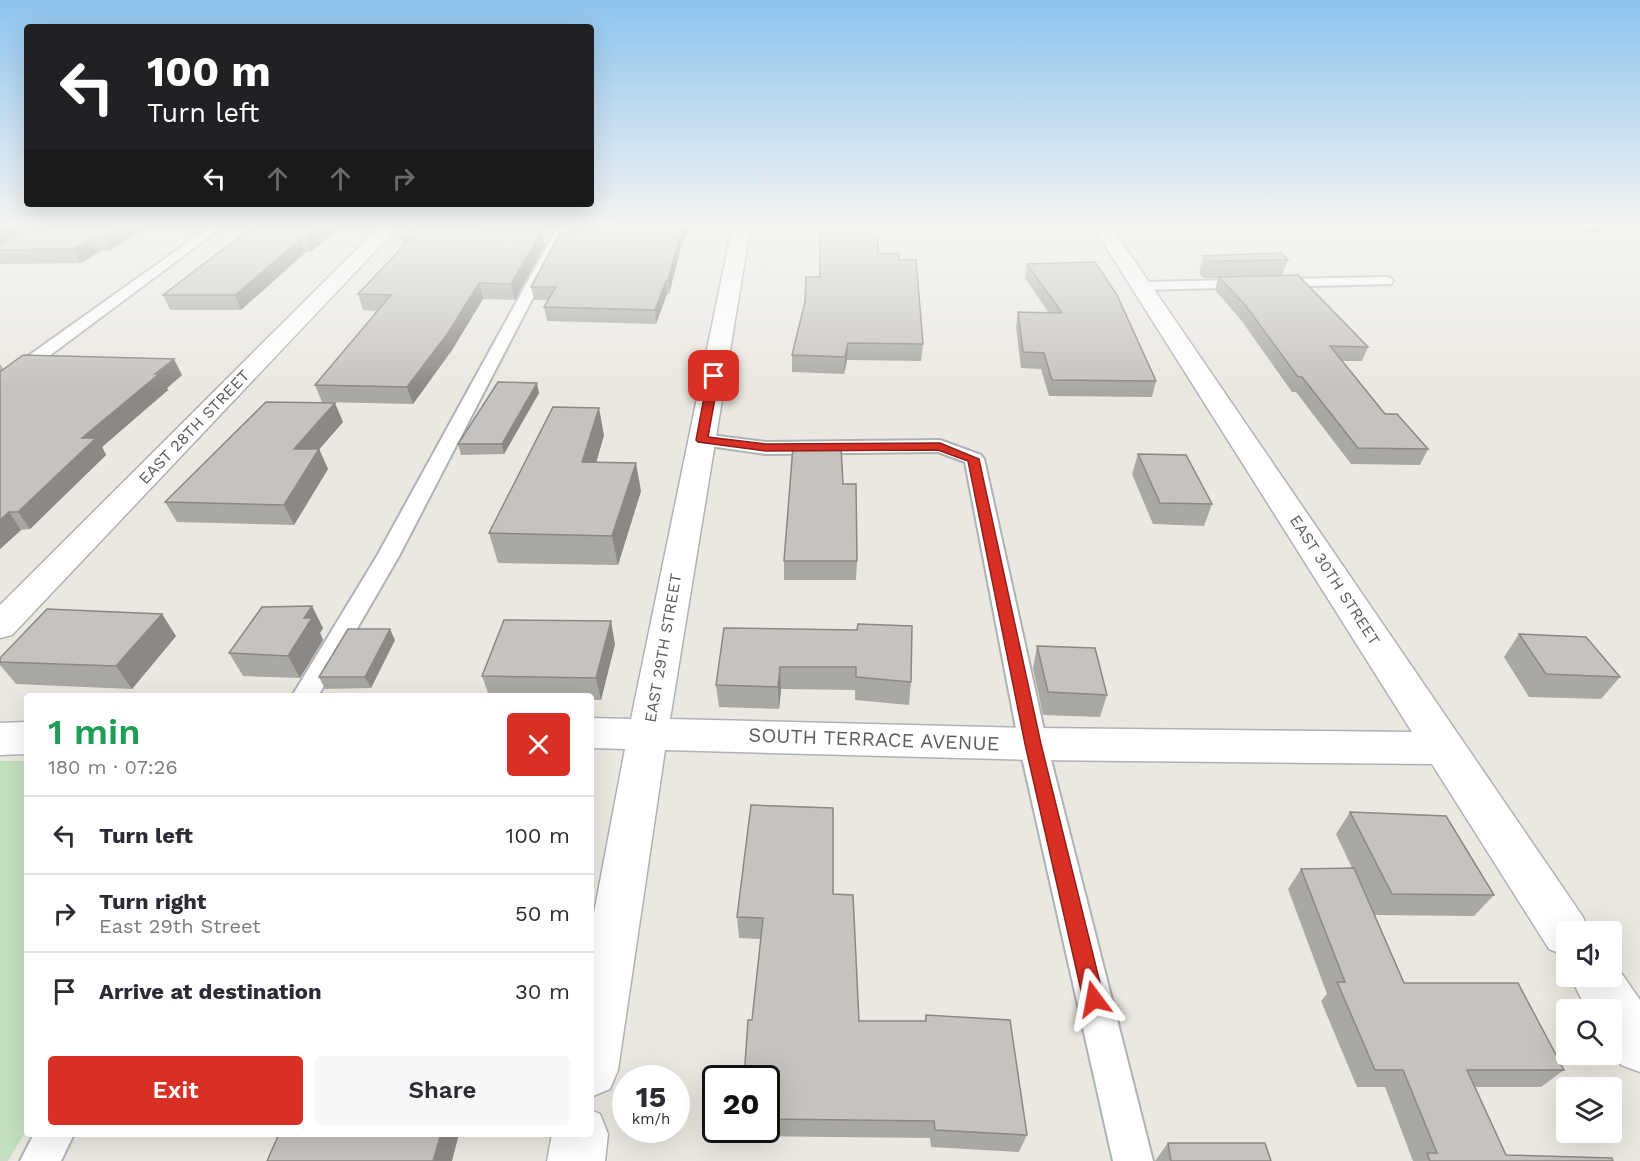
<!DOCTYPE html>
<html lang="en">
<head>
<meta charset="utf-8">
<style>
	:root { --surface:#fff; --page:#f7f7f7; --text:#2b2b33; --muted:#7c7c81; --line:#e1e1e2; --accent:#d93025 }
	body { margin:0; font-family:"Work Sans",sans-serif; background:var(--page); color:var(--text); height:100vh; display:flex; flex-direction:column; font-size:22px; white-space:nowrap }
	* { box-sizing:border-box; margin:0 }
	p { font-size:20px; color:var(--muted) }
	.icon { flex:none; width:33px; height:33px; fill:none; stroke:currentColor; stroke-width:2; stroke-linecap:round; stroke-linejoin:round }
	.map { position:relative; flex:1; overflow:hidden }
	.side { position:absolute; left:24px; top:693px; width:570px; height:444px; display:flex; flex-direction:column; background:var(--surface); border-radius:6px; box-shadow:0 6px 24px #0002 }
	.side>* { flex:none }
	.guide { position:absolute; left:24px; top:24px; width:570px; height:183px; border-radius:6px; box-shadow:0 6px 24px #0002; background:#202124; color:#fff; overflow:hidden }
	.fabs { position:absolute; left:1556px; top:921px; display:grid; gap:12px }
	.fabs a { display:grid; place-items:center; width:66px; height:66px; border-radius:6px; background:var(--surface); box-shadow:0 6px 24px #0002; font-size:30px }
	.speed { position:absolute; left:612px; top:1065px; display:flex; gap:12px; font-size:30px; font-weight:700; text-align:center }
	.speed>* { display:grid; place-content:center; width:78px; height:78px; border-radius:50%; background:var(--surface); box-shadow:0 6px 24px #0002; line-height:1 }
	.speed small { font-size:15px; font-weight:400 }
	.speed .limit { border:3px solid #111; border-radius:9px; background:#fff; color:#111 }
	.pin { position:absolute; display:grid; place-items:center; width:51px; height:51px; color:#fff; margin:-26px; border-radius:12px; box-shadow:0 3px 9px #0006 }
	.me { position:absolute; width:66px; margin:-33px; rotate:347deg; stroke-linejoin:round; filter:drop-shadow(0 0 4px #0008) }
	.turn { display:flex; align-items:center; gap:21px; height:126px; padding:0 24px; font-size:27px }
	.turn .icon { width:78px; height:78px; stroke-width:2.5 }
	.turn b { display:block; font-size:42px; line-height:51px }
	.lanes { display:flex; align-items:center; height:57px; padding:0 24px; background:#0003; justify-content:center; gap:30px; direction:ltr }
	.lanes .off { opacity:.35 }
	.round { display:grid; place-items:center; flex:none; width:63px; height:63px; border-radius:6px; background:var(--page) }
	.headline { display:flex; align-items:center; justify-content:space-between; height:102px; padding:0 24px }
	h1 { font-size:36px; font-weight:600; line-height:45px; color:#1e9e55 }
	.action { display:flex; gap:12px; margin-top:auto; padding:12px 24px }
	.action a { flex:1; height:69px; border-radius:6px; background:var(--accent); color:#fff; font-size:24px; font-weight:600; line-height:69px; text-align:center }
	.action a+a { background:var(--page); color:var(--text) }
	ul { padding:0; list-style:none }
	li { display:flex; align-items:center; gap:18px; height:78px; padding:0 24px; border-top:2px solid var(--line) }
	li div { flex:1 }
	li b { display:block; font-size:22px }
	li em { font-style:normal }
	.map>svg:first-child { display:block }
</style>
</head>
<body>
<div class="map">
<svg width="1640" height="1161" viewBox="0 0 1640 1161">
	<rect width="100%" height="100%" fill="#ebe8e1"/>
	<polygon fill="#c3e0c0" points="0,761 27,761 27,1129 8,1161 0,1161"/>
	<g fill="none" stroke-linecap="round" stroke-linejoin="round">
		<g stroke="#afb2b5" stroke-width="4">
			<g id="service">
				<polygon points="208,228 221,228 6,388 0,389 0,376"/>
				<polygon points="557,228 569,228 399,556 318,696 292,696 377,556"/>
				<polygon points="1386,277 1391,278 1393,281 1391,284 1141,290 1134,286 1141,282"/>
				<polygon points="702,434 766,442 940,440 981,455 984,459 1047,744 1153,1161 1113,1161 1019,744 965,462 938,452 766,454 695,444 693,440 695,436"/>
				<polygon points="34,1134 74,1134 61,1161 20,1161"/>
			</g>
		</g>
		<g stroke="#afb2b5" stroke-width="3">
			<g id="minor">
				<polygon points="378,228 397,228 12,635 0,638 0,605"/>
				<polygon points="732,228 750,228 670,719 1033,728 1412,732 1094,228 1112,228 1583,917 1589,932 1566,932 1566,956 1549,949 1432,764 1033,760 665,750 618,1070 610,1089 591,1097 591,929 625,749 591,748 591,718 631,719"/>
				<polygon points="27,722 27,754 0,755 0,723"/>
				<polygon points="1611,958 1640,1000 1640,1072 1621,1065 1611,1048 1611,1010 1587,1010 1570,976 1611,976"/>
				<polygon points="591,1110 600,1114 608,1134 605,1161 547,1161 552,1134 591,1134"/>
			</g>
		</g>
		<use href="#service" fill="#fff" fill-rule="evenodd"/>
		<use href="#minor" fill="#fff" fill-rule="evenodd"/>
	</g>
	<g fill="#aaa8a3">
		<polygon points="146,228 109,251 101,251 81,263 0,264 0,245"/>
		<polygon points="251,228 340,228 310,252 306,252 241,310 170,310 163,295"/>
		<polygon points="497,228 495,230 542,231 545,245 515,300 483,299 452,350 413,404 322,402 315,385 378,311 363,310 358,294 403,246 400,238"/>
		<polygon points="1577,228 1613,228 1590,234"/>
		<polygon points="681,247 669,294 667,294 656,324 547,321 544,307 548,300 534,300 531,287"/>
		<polygon points="878,253 899,260 923,344 921,361 847,360 844,374 792,372 792,355 820,277"/>
		<polygon points="1203,256 1288,260 1282,275 1368,347 1362,361 1342,361 1385,414 1428,449 1420,465 1351,464 1296,392 1292,392 1241,320 1215,290 1218,278 1204,278 1199,273"/>
		<polygon points="1027,264 1156,381 1152,397 1049,396 1041,369 1021,368 1016,327 1018,312 1049,313 1025,278"/>
		<polygon points="0,364 3,369 182,375 167,388 168,390 102,447 106,455 30,529 21,530 0,549"/>
		<polygon points="539,393 504,454 461,455 458,444"/>
		<polygon points="343,422 319,449 328,469 294,525 177,522 165,502"/>
		<polygon points="604,435 596,463 641,491 618,565 498,563 489,533"/>
		<polygon points="1138,454 1212,504 1204,526 1153,524 1132,474"/>
		<polygon points="843,484 857,561 856,580 784,580 784,561"/>
		<polygon points="323,628 320,633 323,640 300,678 243,676 229,653"/>
		<polygon points="724,628 911,682 909,705 855,700 855,690 781,689 779,709 719,707 716,685"/>
		<polygon points="1519,634 1620,677 1601,699 1529,697 1504,657"/>
		<polygon points="176,636 132,689 16,684 0,665 0,658"/>
		<polygon points="395,640 371,688 325,689 319,677"/>
		<polygon points="615,644 601,700 591,700 591,696 489,696 482,676"/>
		<polygon points="1037,646 1107,695 1100,717 1043,715 1033,668"/>
		<polygon points="1350,812 1494,895 1474,916 1375,915 1404,983 1564,1070 1541,1087 1475,1087 1506,1155 1613,1161 1413,1161 1385,1087 1357,1087 1321,1001 1327,994 1288,889 1301,869 1352,868 1336,834"/>
		<polygon points="833,894 859,1021 925,1021 926,1015 1027,1135 1019,1152 931,1147 930,1138 744,1136 743,1130 766,1130 766,1078 752,1020 761,939 739,938 737,917"/>
		<polygon points="1168,1143 1271,1161 1155,1161"/>
	</g>
	<g fill="#8b8885">
		<polygon points="0,228 30,228 0,244"/>
		<polygon points="118,228 146,228 109,251 102,238"/>
		<polygon points="319,228 340,228 310,252 305,239"/>
		<polygon points="482,228 497,228 484,244 481,230"/>
		<polygon points="683,228 690,228 681,247 669,294 668,281 680,235"/>
		<polygon points="1594,228 1613,228 1590,234"/>
		<polygon points="542,231 545,245 515,300 511,284"/>
		<polygon points="93,238 101,251 81,263 73,249"/>
		<polygon points="301,239 306,252 241,310 235,295"/>
		<polygon points="666,281 667,294 656,324 655,310"/>
		<polygon points="479,283 483,299 452,350 413,404 407,387"/>
		<polygon points="848,343 847,360 844,374 845,357"/>
		<polygon points="174,359 182,375 167,388 168,390 102,447 106,455 30,529 18,512 82,438 155,374"/>
		<polygon points="537,383 539,393 504,454 502,444"/>
		<polygon points="335,403 343,422 303,468 294,449"/>
		<polygon points="599,408 604,435 588,491 582,462"/>
		<polygon points="319,449 328,469 294,525 284,505"/>
		<polygon points="636,463 641,491 618,565 612,536"/>
		<polygon points="9,512 21,530 0,549 0,520"/>
		<polygon points="312,606 323,628 320,633 323,640 300,678 288,656 304,618"/>
		<polygon points="162,614 176,636 132,689 116,666"/>
		<polygon points="611,621 615,644 601,700 596,678"/>
		<polygon points="390,629 395,640 371,688 365,677"/>
		<polygon points="780,667 781,689 779,709 778,687"/>
		<polygon points="441,1134 459,1134 452,1161 433,1161"/>
	</g>
	<g fill="#c6c3be" stroke="#8b8885" stroke-width="1.5">
		<polygon points="33,228 118,228 102,238 93,238 73,249 0,250 0,245"/>
		<polygon points="251,228 319,228 305,239 301,239 235,295 163,295"/>
		<polygon points="410,228 482,228 481,230 542,231 511,284 479,283 448,333 407,387 315,385 391,295 358,294 411,238 400,238"/>
		<polygon points="572,228 683,228 680,235 668,281 666,281 655,310 544,307 556,287 531,287 560,233 568,233"/>
		<polygon points="820,228 878,228 878,253 899,254 899,260 916,260 923,344 848,343 845,357 792,355 805,302 806,277 820,277"/>
		<polygon points="1281,253 1288,260 1209,261 1203,256"/>
		<polygon points="1095,262 1117,295 1156,381 1052,380 1044,353 1023,352 1018,312 1062,313 1027,264"/>
		<polygon points="1298,275 1368,347 1330,346 1385,414 1397,414 1428,449 1358,448 1302,377 1298,377 1246,306 1219,277"/>
		<polygon points="23,355 174,359 155,374 159,374 82,438 96,438 18,512 9,512 0,520 0,372"/>
		<polygon points="498,382 537,383 502,444 458,444"/>
		<polygon points="266,402 335,403 294,449 319,449 284,505 165,502"/>
		<polygon points="553,407 599,408 582,462 636,463 612,536 489,533"/>
		<polygon points="793,446 841,446 843,484 856,484 857,561 784,561"/>
		<polygon points="1138,454 1186,455 1212,504 1160,503"/>
		<polygon points="312,606 304,618 312,618 288,656 229,653 262,607"/>
		<polygon points="47,609 162,614 116,666 0,662 0,658"/>
		<polygon points="504,620 611,621 596,678 482,676"/>
		<polygon points="858,624 912,626 911,682 856,677 856,667 780,667 778,687 716,685 724,628 857,630"/>
		<polygon points="348,629 390,629 365,677 319,677"/>
		<polygon points="1519,634 1586,637 1620,677 1546,674"/>
		<polygon points="1037,646 1095,648 1107,695 1048,692"/>
		<polygon points="751,805 833,808 833,894 853,895 859,1021 926,1021 926,1015 1010,1020 1027,1135 935,1130 934,1121 766,1119 766,1078 744,1078 748,1020 752,1020 763,918 737,917"/>
		<polygon points="1350,812 1446,816 1494,895 1392,894"/>
		<polygon points="1354,868 1404,983 1518,983 1564,1070 1467,1070 1506,1155 1612,1158 1613,1161 1430,1161 1427,1153 1437,1153 1403,1070 1375,1070 1337,982 1345,982 1301,869"/>
		<polygon points="279,1134 441,1134 433,1161 267,1161"/>
		<polygon points="1168,1143 1265,1143 1271,1161 1171,1161"/>
	</g>
	<linearGradient id="sky" x2="0" y2="1"><stop stop-color="#8dc4ee"/><stop offset="0.58" stop-color="#f6f5f2"/><stop offset="1" stop-color="#f6f5f2" stop-opacity="0"/></linearGradient>
	<rect width="1640" height="390" fill="url(#sky)"/>
	<polygon fill="#d93025" stroke="#8d1f18" stroke-width="1.5" points="714,373 719,376 708,437 766,444 940,443 979,459 1041,744 1104,999 1101,1006 1094,1009 1087,1006 1083,999 1025,744 968,461 938,450 766,451 698,442 696,440 708,376"/>
	<g text-anchor="middle" dominant-baseline="central" stroke-width="5" stroke-linejoin="round" paint-order="stroke">
		<g font-size="16" fill="#5a5d60" stroke="#fff">
			<text transform="translate(194 427) rotate(-46)">EAST 28TH STREET</text>
			<text transform="translate(1335 580) rotate(57)">EAST 30TH STREET</text>
			<text transform="translate(663 648) rotate(-80)">EAST 29TH STREET</text>
		</g>
		<g font-size="20" fill="#5a5d60" stroke="#fff">
			<text transform="translate(874 739) rotate(2)">SOUTH TERRACE AVENUE</text>
		</g>
	</g>
</svg>
<div class="fabs">
<a><svg class="icon" aria-label="sound" viewBox="0 0 24 24"><path d="M4 9h4l5-4v14l-5-4H4zM17 9q2 3 0 6"/></svg></a>
<a><svg class="icon" aria-label="search" viewBox="0 0 24 24"><circle cx="10" cy="10" r="6"/><path d="M15 15l6 6"/></svg></a>
<a><svg class="icon" aria-label="layers" viewBox="0 0 24 24"><path d="M12 4l9 5-9 5-9-5zM3 14l9 5 9-5"/></svg></a>
</div>
<div class="speed"><div>15<small>km/h</small></div><div class="limit">20</div></div>
<div class="pin" style="left:714px;top:376px;background:#d93025"><svg class="icon" aria-label="arrive" viewBox="0 0 24 24"><path d="M6 21V4h12l-3 4 3 4H6"/></svg></div>
<svg class="me" style="left:1094px;top:999px" viewBox="-20 -20 40 40"><path d="M0-17L14 15 0 8-14 15z" fill="#d93025" stroke="#fff" stroke-width="4"/></svg>
<div class="guide">
<div class="turn"><svg class="icon" aria-label="left" viewBox="0 0 24 24"><path d="M17 20v-9H6M10 6l-5 5 5 5"/></svg><div><b>100 m</b>Turn left</div></div>
<div class="lanes"><svg class="icon" aria-label="left" viewBox="0 0 24 24"><path d="M17 20v-9H6M10 6l-5 5 5 5"/></svg><svg class="icon off" aria-label="ahead" viewBox="0 0 24 24"><path d="M12 20V5M6 11l6-6 6 6"/></svg><svg class="icon off" aria-label="ahead" viewBox="0 0 24 24"><path d="M12 20V5M6 11l6-6 6 6"/></svg><svg class="icon off" aria-label="right" viewBox="0 0 24 24"><path d="M7 20v-9h11M14 6l5 5-5 5"/></svg></div>
</div>
<section class="side">
<div class="headline"><div><h1>1 min</h1><p>180 m · 07:26</p></div><a class="round" style="background:#d93025;color:#fff"><svg class="icon" aria-label="close" viewBox="0 0 24 24"><path d="M6 6l12 12M18 6L6 18"/></svg></a></div>
<ul>
<li><svg class="icon" aria-label="left" viewBox="0 0 24 24"><path d="M17 20v-9H6M10 6l-5 5 5 5"/></svg><div><b>Turn left</b></div><em>100 m</em></li>
<li><svg class="icon" aria-label="right" viewBox="0 0 24 24"><path d="M7 20v-9h11M14 6l5 5-5 5"/></svg><div><b>Turn right</b><p>East 29th Street</p></div><em>50 m</em></li>
<li><svg class="icon" aria-label="arrive" viewBox="0 0 24 24"><path d="M6 21V4h12l-3 4 3 4H6"/></svg><div><b>Arrive at destination</b></div><em>30 m</em></li>
</ul>
<div class="action"><a>Exit</a><a>Share</a></div>
</section>
</div>
</body>
</html>
